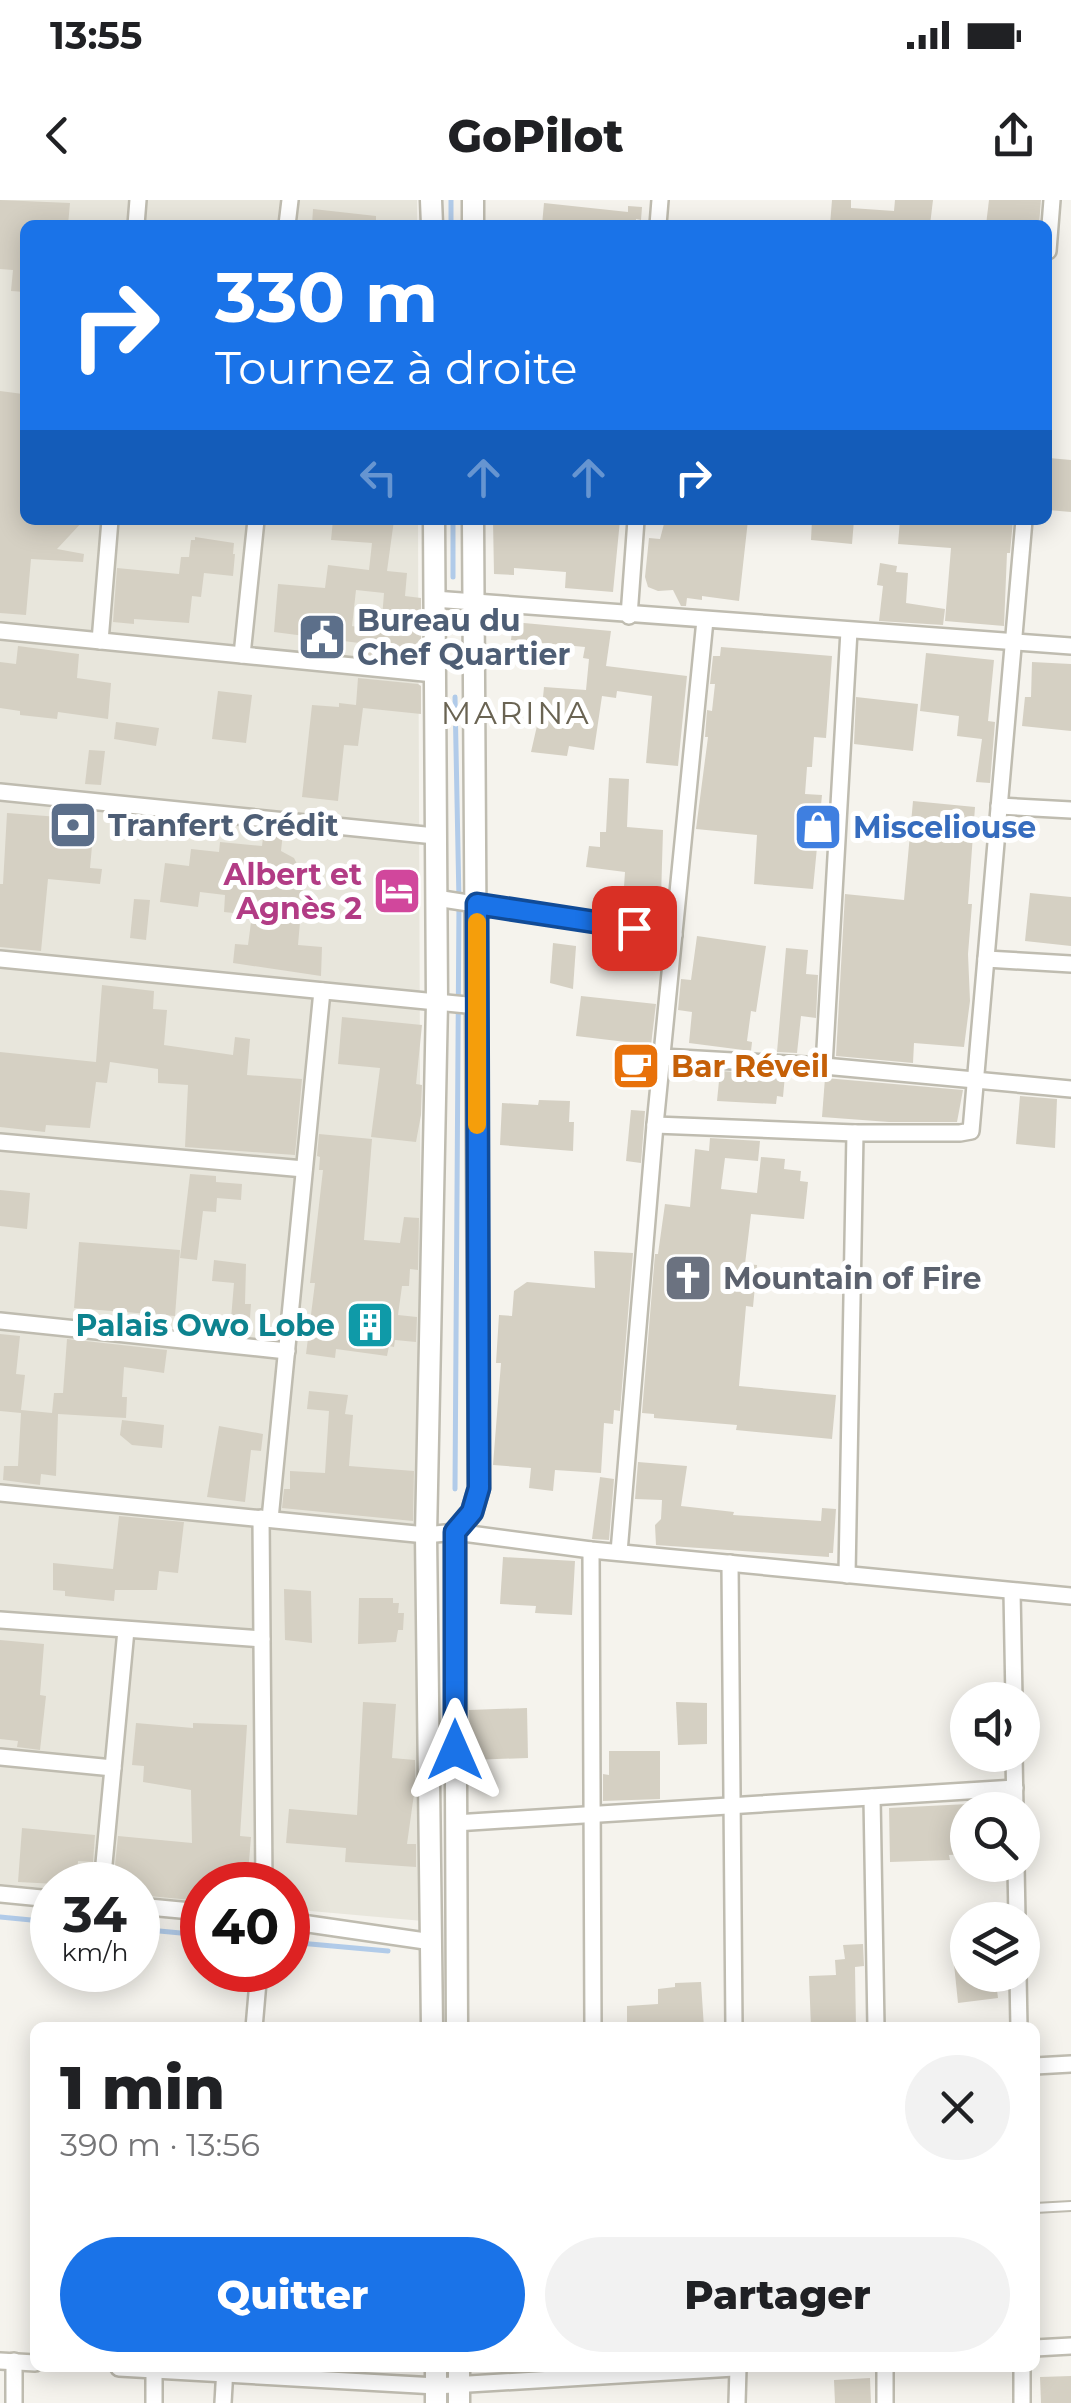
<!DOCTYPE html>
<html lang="fr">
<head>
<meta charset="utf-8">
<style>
	:root { --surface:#fff; --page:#f2f2f2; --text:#202124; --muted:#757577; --accent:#1a73e8 }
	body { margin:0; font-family:Montserrat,sans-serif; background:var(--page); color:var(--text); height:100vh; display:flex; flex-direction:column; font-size:38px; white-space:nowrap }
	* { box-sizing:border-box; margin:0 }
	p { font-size:32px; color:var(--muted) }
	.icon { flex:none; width:55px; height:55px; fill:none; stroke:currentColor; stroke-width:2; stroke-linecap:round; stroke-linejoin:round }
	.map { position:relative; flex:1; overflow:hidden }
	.details { position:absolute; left:30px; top:1822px; width:1010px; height:350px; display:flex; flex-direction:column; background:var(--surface); border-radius:15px; box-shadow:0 5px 25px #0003 }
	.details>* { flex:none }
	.guide { position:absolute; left:20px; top:20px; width:1032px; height:305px; border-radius:15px; box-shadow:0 5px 25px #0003; background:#1a73e8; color:#fff; overflow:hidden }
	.buttons { position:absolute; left:950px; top:1482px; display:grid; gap:20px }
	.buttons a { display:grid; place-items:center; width:90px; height:90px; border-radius:50%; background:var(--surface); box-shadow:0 5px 25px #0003; font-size:50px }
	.speed { position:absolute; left:30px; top:1662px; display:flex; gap:20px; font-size:50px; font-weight:700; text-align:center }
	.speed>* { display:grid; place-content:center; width:130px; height:130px; border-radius:50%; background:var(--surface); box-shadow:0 5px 25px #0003; line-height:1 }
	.speed small { font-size:25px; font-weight:400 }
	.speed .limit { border:15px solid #d22; background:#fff; color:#111 }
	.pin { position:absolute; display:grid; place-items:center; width:85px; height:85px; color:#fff; margin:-42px; border-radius:20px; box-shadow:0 5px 15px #0006 }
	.me { position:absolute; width:110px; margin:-55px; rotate:0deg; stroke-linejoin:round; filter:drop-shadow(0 0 8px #0008) }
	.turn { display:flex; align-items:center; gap:35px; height:210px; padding:0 30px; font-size:45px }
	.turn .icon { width:130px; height:130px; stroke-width:2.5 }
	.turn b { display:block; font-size:70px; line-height:85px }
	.lanes { display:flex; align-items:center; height:95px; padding:0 30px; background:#0003; justify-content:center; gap:50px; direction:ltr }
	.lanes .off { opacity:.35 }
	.round { display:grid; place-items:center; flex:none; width:105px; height:105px; border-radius:52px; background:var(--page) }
	.head { display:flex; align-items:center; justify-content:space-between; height:170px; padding:0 30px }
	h1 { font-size:60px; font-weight:800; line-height:75px }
	.action { display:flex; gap:20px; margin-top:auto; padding:20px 30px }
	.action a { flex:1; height:115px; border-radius:60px; background:var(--accent); color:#fff; font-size:40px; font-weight:800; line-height:115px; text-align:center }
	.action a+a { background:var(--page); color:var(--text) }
	.status { display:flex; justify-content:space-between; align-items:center; height:70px; padding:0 50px; background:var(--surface); direction:ltr }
	.status svg { height:28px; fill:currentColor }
	header { display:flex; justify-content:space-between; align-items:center; height:130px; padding:0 30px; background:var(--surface); font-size:45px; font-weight:800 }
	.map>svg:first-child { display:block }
</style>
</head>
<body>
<div class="status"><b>13:55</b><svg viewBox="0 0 49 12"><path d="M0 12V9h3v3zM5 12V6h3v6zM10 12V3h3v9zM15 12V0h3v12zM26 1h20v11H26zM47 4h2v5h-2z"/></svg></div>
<header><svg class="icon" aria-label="back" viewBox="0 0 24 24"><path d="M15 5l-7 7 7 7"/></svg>GoPilot<svg class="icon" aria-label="share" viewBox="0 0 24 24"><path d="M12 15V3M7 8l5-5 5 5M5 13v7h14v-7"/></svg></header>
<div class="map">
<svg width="1071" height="2203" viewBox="0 0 1071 2203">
	<rect width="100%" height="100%" fill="#f5f3ed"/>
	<polygon fill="#e8e6dc" points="0,0 417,0 417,25 25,25 25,320 418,320 423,1721 288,1709 288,1685 202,1685 202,1702 138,1696 138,1685 52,1685 52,1689 0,1684"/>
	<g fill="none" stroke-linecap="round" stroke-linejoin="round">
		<g stroke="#b1cbe9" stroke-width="5">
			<polyline points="451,0 451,25"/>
			<polyline points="453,320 453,377"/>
			<polyline points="455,497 459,701 455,1289"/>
			<polyline points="0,1717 52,1722"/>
			<polyline points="138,1729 202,1735"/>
			<polyline points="288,1742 388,1751"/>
		</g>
	</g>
	<g fill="#d5d0c3" fill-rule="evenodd">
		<polygon points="0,0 70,3 68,25 25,25 25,92 11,91 13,70 0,69"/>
		<polygon points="832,0 851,0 851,8 894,11 895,0 933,0 930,25 830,25"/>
		<polygon points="989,0 1041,0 1039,25 986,25"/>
		<polygon points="544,3 628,12 628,6 642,7 641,20 636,19 636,25 542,25"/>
		<polygon points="313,9 376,16 376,25 312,25"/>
		<polygon points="0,191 23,194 25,320 84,320 57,349 84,354 83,362 31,359 26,415 0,413"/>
		<polygon points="1049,258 1071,260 1071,312 1048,310"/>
		<path d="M333,320H394L387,371L407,373L405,396L421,398V461L358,455L359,443L274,432L278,384L325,388L328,365L369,370L372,343L331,340ZM356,390L384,393L381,431L352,426Z"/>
		<polygon points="493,320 620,320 613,392 565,388 566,372 514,368 514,375 494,374"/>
		<polygon points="665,320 748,320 739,401 702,396 702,400 687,398 686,406 681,406 673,390 658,391 648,387 645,377 649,338 660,339"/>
		<polygon points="812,320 854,320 852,344 811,340"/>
		<polygon points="900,320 1013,320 1010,353 1007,353 1004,426 945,421 951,348 898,344"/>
		<polygon points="195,337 234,343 233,354 235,354 233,376 204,373 201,397 192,396 189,423 134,419 134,424 113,422 117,368 179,374 181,357 189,357 191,340 195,340"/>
		<polygon points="880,363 897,366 896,372 908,373 906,403 945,409 943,425 879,421 883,386 877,385"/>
		<polygon points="513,422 611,431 606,466 687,476 678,566 646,563 652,496 617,491 616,498 602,496 594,550 569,546 567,556 531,552 539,517 541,518 544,487 586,490 589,459 583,458 585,447 511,440"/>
		<polygon points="18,446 79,454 77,478 111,483 108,519 58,512 57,519 20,515 20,511 0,508 0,462 16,464"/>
		<polygon points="721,447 832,456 826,538 814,537 812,567 807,567 805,594 822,595 813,689 754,684 757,635 696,629 708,537 705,537 707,510 712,511 715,484 710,484 713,456 720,456"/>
		<polygon points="926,453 994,460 988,521 995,522 990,583 976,582 982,539 957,536 959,516 920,511"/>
		<polygon points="1032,462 1071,464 1071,531 1022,526 1025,497 1031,497"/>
		<polygon points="358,478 418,484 421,486 421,514 363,508 358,546 344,545 338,601 302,597 312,505 339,507 339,503 356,505"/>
		<polygon points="218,491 252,495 246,543 212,539"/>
		<polygon points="856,497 918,504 913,551 854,544"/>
		<polygon points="116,522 159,528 156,546 114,539"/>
		<polygon points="89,550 105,551 101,585 85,584"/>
		<polygon points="609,578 629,579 627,627 663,630 661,698 657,697 656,718 622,716 625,672 586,667 589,646 600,647 600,632 606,632"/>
		<polygon points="913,601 975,607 968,704 972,704 968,754 970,801 964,847 914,843 913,863 836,856 845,694 904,700"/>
		<polygon points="7,613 59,617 57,643 92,646 90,668 102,669 100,684 48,679 41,751 0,747 0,684 3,684"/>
		<polygon points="264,630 283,632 281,651 294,658 297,664 305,665 298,745 322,747 321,776 233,763 235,744 248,745 252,715 224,712 225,695 200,692 198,707 160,702 165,663 189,666 191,649 219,652 220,642 262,646"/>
		<polygon points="379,672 416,675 413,714 376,710"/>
		<polygon points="1030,693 1071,697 1071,746 1025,741"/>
		<polygon points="134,699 150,700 146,740 130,738"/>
		<polygon points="697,736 766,746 756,812 751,811 747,841 752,842 751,851 689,843 692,812 678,810 681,779 691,780"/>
		<polygon points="553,743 576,746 573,789 550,783"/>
		<polygon points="786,748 808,750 806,774 818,775 816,818 801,816 797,853 777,852"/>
		<polygon points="102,785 154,791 153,809 167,810 164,845 233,855 235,837 250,839 247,875 302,879 295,955 185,947 188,885 158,883 158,869 110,862 107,883 96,882 90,928 46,925 45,932 0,927 0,852 96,862"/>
		<polygon points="581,796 656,804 651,845 576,836"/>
		<polygon points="342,817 422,825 416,884 422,885 421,915 416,942 371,937 380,868 338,864"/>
		<polygon points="720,871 785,875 783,897 777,896 776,904 717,901"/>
		<polygon points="825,878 963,890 957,922 889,922 822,917"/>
		<polygon points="1020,896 1057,899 1055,948 1016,944"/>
		<polygon points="539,900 570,901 569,922 574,922 573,951 500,945 502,903 538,905"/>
		<polygon points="631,910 645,911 641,963 626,961"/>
		<polygon points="319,934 372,939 364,1040 400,1043 404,1017 419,1018 418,1070 410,1069 409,1086 402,1086 398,1115 417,1117 416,1142 395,1140 394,1147 389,1146 387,1156 336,1149 335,1158 306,1154 315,1083 310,1083 323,970 319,970 320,957 317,956"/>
		<polygon points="710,938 760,941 758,961 725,958 721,989 757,993 761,957 785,959 784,969 801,971 800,981 808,982 804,1019 751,1014 745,1064 757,1065 753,1107 746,1106 739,1186 836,1195 832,1239 736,1230 737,1225 654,1218 654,1214 642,1213 655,1054 658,1054 665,1004 690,1007 695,949 709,951"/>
		<polygon points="190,974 216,976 216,982 242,984 241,1000 217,998 216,1012 203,1011 197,1060 180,1058"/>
		<polygon points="0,990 30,993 27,1029 0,1026"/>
		<polygon points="79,1042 180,1050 175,1116 74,1108"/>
		<polygon points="594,1051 633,1053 620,1211 614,1210 613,1224 604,1223 601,1273 555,1270 553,1291 529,1288 531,1268 493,1265 501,1163 496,1163 499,1115 512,1116 514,1091 527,1082 595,1088"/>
		<polygon points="214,1060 246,1064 245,1104 251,1104 249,1132 230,1131 234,1083 212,1081"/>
		<polygon points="0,1134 20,1136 16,1174 25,1175 21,1210 52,1213 54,1193 63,1193 67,1139 167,1150 164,1173 124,1167 122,1197 127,1197 126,1218 58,1214 56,1276 41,1274 40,1285 3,1280 4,1266 18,1266 21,1213 0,1211"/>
		<polygon points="309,1191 348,1195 345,1214 353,1215 349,1266 414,1271 413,1321 282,1308 284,1289 290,1289 290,1271 325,1273 329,1211 307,1209"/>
		<polygon points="122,1220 164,1225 162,1248 132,1245 120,1235"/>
		<polygon points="219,1226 263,1234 261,1251 251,1250 245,1302 207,1297"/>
		<polygon points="638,1262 687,1266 681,1306 734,1312 733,1315 821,1321 822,1308 836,1309 833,1353 829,1353 829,1357 656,1345 655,1325 661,1319 662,1300 635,1299"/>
		<polygon points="600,1277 614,1279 609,1340 592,1339"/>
		<polygon points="119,1316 184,1322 178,1373 159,1371 157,1390 115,1390 114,1401 65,1396 65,1391 53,1390 53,1363 113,1369"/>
		<polygon points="503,1357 575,1361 572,1415 535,1413 536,1406 500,1404"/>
		<polygon points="284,1389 311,1391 312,1443 285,1440"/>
		<polygon points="359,1398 393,1398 393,1403 399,1403 398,1413 404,1413 403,1430 398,1430 396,1442 358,1444"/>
		<polygon points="0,1440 44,1444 40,1495 46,1496 40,1550 17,1547 18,1541 0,1539"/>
		<polygon points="363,1502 396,1504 392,1558 415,1560 415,1587 407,1644 416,1644 416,1667 345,1662 346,1648 286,1643 289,1609 357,1615"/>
		<polygon points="676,1502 707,1503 707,1544 678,1545"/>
		<polygon points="527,1508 528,1558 470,1560 469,1510"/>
		<polygon points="136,1523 193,1528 193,1523 247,1525 240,1636 251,1637 247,1685 202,1685 202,1701 138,1695 138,1685 113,1685 118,1636 192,1643 191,1590 143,1582 144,1566 132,1565"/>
		<polygon points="609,1551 660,1551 660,1599 603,1601 603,1574 609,1575"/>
		<polygon points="968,1604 968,1654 949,1655 950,1660 890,1662 889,1608"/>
		<polygon points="22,1628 95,1635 93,1662 78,1661 76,1685 18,1682"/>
		<polygon points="863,1744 864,1766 855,1767 856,1828 811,1828 809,1776 836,1775 835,1760 845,1759 843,1745"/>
		<polygon points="968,1763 968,1775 995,1775 998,1798 958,1803 954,1764"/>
		<polygon points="701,1782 704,1828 627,1825 627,1806 658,1804 658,1789 675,1787 675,1783"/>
		<polygon points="1071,2176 1071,2203 1041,2203 1040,2177"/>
		<polygon points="870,2178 871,2203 835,2203 834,2180"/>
	</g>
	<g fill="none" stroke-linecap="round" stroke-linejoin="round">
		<g stroke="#bfbcb0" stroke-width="12">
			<polyline id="service" points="1035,2008 1071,2006"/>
		</g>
		<g stroke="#bfbcb0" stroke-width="20">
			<g id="minor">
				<polyline points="136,25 138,0"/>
				<polyline points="287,25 290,0"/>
				<polyline points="658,25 660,0"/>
				<polyline points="1048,51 1052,0"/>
				<polyline points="434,399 1071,446"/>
				<polyline points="629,416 636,320"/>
				<polyline points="0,431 434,474"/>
				<polyline points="100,441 110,320"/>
				<polyline points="242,455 256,320"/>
				<polyline points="0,592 435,636"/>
				<polyline points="999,606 1071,610"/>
				<polyline points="436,698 674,735"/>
				<polyline points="0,759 477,806"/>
				<polyline points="986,759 1071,764"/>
				<polyline points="662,857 824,866 1071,889"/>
				<polyline points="824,866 849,431"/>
				<polyline points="655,925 855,933 960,933 971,931 1024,320"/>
				<polyline points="0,942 304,969"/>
				<polyline points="0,1121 287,1151"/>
				<polyline points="0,1293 426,1335 455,1332 591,1350 1071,1396"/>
				<polyline points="261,1318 264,1685"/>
				<polyline points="270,1319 322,791"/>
				<polyline points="591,1350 593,1828"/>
				<polyline points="619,1352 655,925 705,420"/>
				<polyline points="730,1363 734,1828"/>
				<polyline points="847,1375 855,933"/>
				<polyline points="1012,1391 1014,1500"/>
				<polyline points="0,1420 262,1439"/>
				<polyline points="1014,1555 1015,1610"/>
				<polyline points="0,1557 113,1568"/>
				<polyline points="872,1597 876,1828"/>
				<polyline points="455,1623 1015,1588"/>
				<polyline points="1016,1665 1017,1720"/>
				<polyline points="102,1685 126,1430"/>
				<polyline points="0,1694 52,1699"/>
				<polyline points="138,1706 202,1712"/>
				<polyline points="288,1721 432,1742"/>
				<polyline points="1018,1775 1019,1828"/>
				<polyline points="254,1828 259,1770"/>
				<polyline points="1035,1866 1071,1864"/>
				<polyline points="1035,2148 1071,2146"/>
				<polyline points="0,2161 35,2163"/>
				<polyline points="119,2168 436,2186 734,2168"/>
				<polyline points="885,2168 885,2203"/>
				<polyline points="1022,2168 1022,2203"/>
				<polyline points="154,2170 154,2203"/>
				<polyline points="14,2203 14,2161"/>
				<polyline points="223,2203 225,2168"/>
				<polyline points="737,2203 738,2168"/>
			</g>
		</g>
		<g stroke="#bfbcb0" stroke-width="25">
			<g id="tertiary">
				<polyline points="431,0 432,25"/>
				<polyline points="473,25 473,0"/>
				<polyline points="432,1828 426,1335 437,802 434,320"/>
				<polyline points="457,1828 455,1332 472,1312 479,1288 473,320"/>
				<polyline points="436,2168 436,2203"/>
				<polyline points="459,2168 459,2203"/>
			</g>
		</g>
		<use href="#service" stroke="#fff" stroke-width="8"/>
		<use href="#minor" stroke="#fff" stroke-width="15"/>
		<use href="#tertiary" stroke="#fff" stroke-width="20"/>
	</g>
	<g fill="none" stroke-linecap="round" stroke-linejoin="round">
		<g stroke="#114b97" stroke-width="25">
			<polyline id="route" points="455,1550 455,1332 472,1312 479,1288 477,704 634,728"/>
		</g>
		<use href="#route" stroke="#1a73e8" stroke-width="18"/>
		<polyline stroke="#f59e0b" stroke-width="18" points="477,722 477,925"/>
	</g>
	<defs>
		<g id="civic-square" transform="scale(2.5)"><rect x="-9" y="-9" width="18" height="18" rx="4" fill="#5c6f8a" stroke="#fff"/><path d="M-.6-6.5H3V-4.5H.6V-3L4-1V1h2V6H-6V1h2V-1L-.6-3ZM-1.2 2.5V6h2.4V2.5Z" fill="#fff"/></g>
		<g id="bank-square" transform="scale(2.5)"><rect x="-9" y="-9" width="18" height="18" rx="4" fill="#5c6f8a" stroke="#fff"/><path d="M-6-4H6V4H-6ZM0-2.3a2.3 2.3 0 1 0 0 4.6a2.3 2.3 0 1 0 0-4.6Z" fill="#fff"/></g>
		<g id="shop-square" transform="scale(2.5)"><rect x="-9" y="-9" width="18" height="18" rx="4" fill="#3f7fe0" stroke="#fff"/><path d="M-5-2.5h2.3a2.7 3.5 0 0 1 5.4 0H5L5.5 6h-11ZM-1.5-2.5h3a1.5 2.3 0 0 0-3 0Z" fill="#fff"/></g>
		<g id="hotel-square" transform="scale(2.5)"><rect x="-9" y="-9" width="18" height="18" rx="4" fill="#d1479c" stroke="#fff"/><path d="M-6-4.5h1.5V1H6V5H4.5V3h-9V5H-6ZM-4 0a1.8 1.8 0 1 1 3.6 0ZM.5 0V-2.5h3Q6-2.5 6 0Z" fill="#fff"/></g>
		<g id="cafe-square" transform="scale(2.5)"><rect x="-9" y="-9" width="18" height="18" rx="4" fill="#e8710a" stroke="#fff"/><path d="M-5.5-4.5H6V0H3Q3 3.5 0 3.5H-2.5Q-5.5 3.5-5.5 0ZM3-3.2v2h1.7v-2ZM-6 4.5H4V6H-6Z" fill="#fff"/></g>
		<g id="church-square" transform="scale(2.5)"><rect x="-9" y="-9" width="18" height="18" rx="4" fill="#6b7280" stroke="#fff"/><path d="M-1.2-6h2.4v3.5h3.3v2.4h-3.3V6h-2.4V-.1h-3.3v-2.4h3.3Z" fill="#fff"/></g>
		<g id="building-square" transform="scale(2.5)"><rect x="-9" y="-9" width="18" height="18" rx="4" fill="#0f9aa8" stroke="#fff"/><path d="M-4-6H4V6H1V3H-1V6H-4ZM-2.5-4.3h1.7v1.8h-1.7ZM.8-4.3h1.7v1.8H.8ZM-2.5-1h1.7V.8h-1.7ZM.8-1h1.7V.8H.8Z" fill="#fff"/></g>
	</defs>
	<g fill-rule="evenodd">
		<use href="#civic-square" x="322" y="437"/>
		<use href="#bank-square" x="73" y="625"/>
		<use href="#shop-square" x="818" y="627"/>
		<use href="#hotel-square" x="397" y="691"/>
		<use href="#cafe-square" x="636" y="866"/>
		<use href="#church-square" x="688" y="1078"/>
		<use href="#building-square" x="370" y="1125"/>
	</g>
	<g text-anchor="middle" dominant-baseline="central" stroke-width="10" stroke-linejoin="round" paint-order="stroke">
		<g font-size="30" font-weight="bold" fill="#4e5e75" stroke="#fff" text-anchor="start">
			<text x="357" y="420">Bureau du<tspan x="357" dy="34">Chef Quartier</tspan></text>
			<text x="108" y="625">Tranfert Crédit</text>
		</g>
		<g font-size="30" font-weight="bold" fill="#366cbe" stroke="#fff" text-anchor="start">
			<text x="853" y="627">Misceliouse</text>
		</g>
		<g font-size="30" font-weight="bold" fill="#b23c85" stroke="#fff" text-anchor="end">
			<text x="362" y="674">Albert et<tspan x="362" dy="34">Agnès 2</tspan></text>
		</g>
		<g font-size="30" font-weight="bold" fill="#c56008" stroke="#fff" text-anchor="start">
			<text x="671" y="866">Bar Réveil</text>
		</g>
		<g font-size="30" font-weight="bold" fill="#5b616d" stroke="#fff" text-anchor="start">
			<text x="723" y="1078">Mountain of Fire</text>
		</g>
		<g font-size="30" font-weight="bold" fill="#0d838f" stroke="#fff" text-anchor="end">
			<text x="335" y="1125">Palais Owo Lobe</text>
		</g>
		<g font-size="32" letter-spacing="2.5" fill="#6a6453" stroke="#fff">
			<text x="516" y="512">MARINA</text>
		</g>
	</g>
</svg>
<div class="buttons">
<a><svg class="icon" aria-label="sound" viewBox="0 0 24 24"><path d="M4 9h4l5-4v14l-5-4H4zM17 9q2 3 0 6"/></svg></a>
<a><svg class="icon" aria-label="search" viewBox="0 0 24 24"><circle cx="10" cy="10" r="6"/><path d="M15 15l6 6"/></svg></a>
<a><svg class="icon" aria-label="layers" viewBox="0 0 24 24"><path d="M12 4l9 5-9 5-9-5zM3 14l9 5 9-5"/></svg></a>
</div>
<div class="speed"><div>34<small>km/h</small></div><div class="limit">40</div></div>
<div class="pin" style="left:634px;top:728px;background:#d93025"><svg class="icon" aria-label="arrive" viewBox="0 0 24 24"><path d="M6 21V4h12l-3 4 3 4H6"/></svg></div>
<svg class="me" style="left:455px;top:1550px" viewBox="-20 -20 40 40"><path d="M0-17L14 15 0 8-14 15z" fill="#1a73e8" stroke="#fff" stroke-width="4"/></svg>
<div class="guide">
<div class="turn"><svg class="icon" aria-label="right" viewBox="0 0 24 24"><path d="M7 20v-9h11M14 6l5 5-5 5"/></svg><div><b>330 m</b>Tournez à droite</div></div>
<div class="lanes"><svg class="icon off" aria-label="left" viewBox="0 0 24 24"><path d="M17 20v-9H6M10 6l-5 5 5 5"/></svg><svg class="icon off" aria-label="ahead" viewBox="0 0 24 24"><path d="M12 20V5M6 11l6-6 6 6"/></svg><svg class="icon off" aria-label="ahead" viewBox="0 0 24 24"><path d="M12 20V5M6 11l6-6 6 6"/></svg><svg class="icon" aria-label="right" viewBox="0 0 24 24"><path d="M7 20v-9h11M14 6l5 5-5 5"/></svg></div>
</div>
<section class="details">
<div class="head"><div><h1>1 min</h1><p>390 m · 13:56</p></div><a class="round"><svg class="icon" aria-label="close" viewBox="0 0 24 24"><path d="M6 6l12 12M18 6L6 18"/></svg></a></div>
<div class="action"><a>Quitter</a><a>Partager</a></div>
</section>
</div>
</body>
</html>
